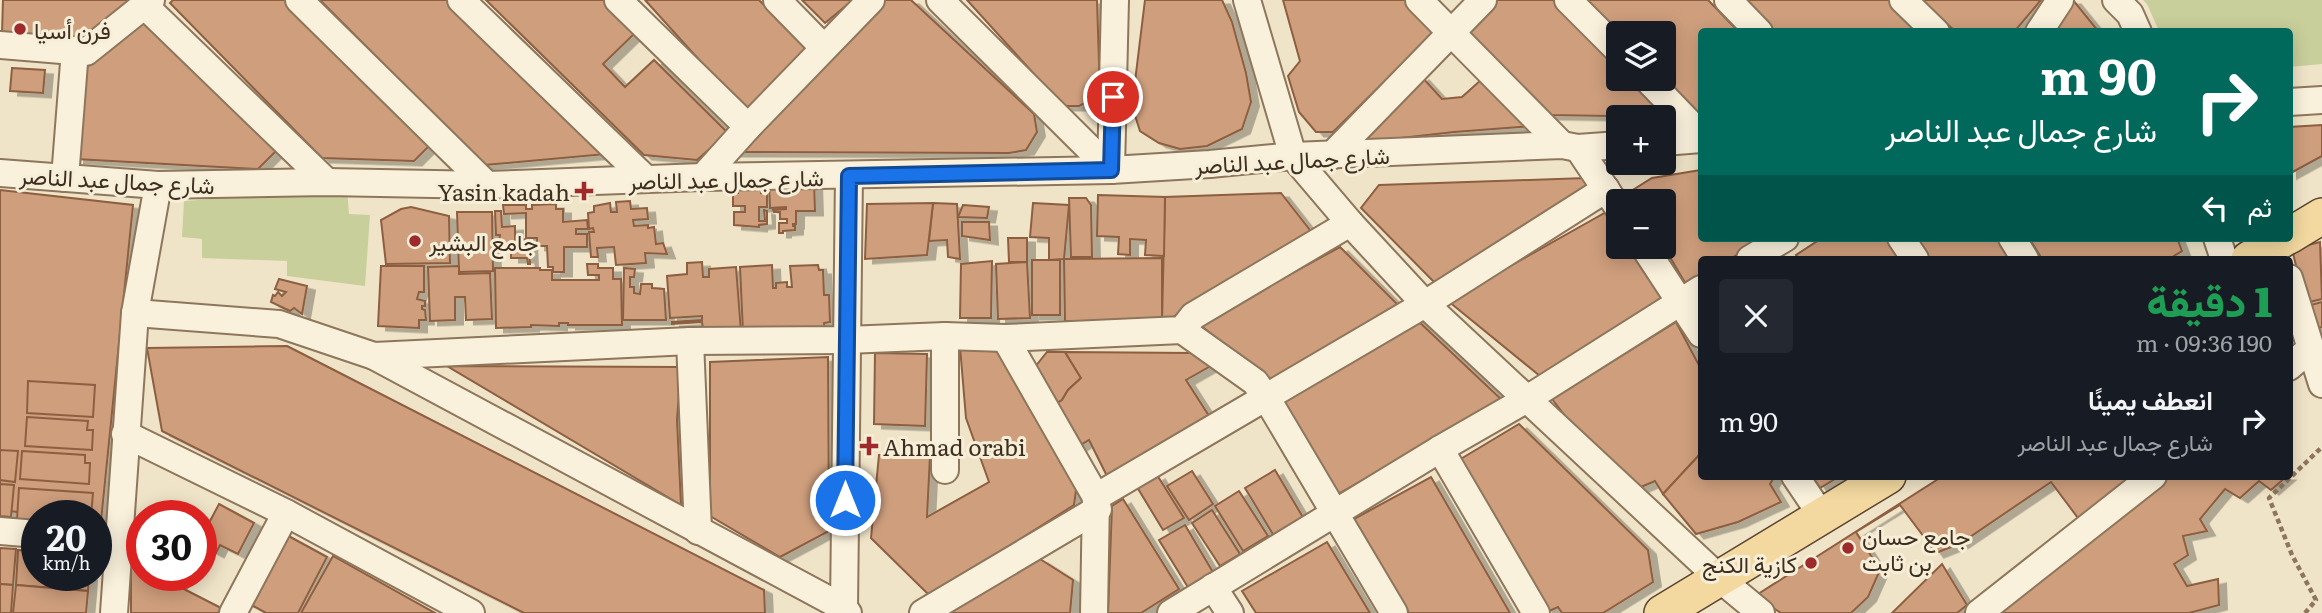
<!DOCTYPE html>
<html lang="ar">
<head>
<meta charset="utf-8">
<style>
	:root { --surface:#171b24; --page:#242831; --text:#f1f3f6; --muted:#9ea1a6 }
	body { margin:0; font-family:Literata,Vazirmatn,serif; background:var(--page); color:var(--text); direction:rtl; height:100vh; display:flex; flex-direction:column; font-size:26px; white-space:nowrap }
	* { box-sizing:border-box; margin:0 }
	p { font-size:23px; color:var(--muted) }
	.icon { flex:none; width:38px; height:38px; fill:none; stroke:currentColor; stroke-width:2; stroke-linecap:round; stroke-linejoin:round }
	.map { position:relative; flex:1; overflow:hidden; direction:ltr }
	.panel { position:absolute; left:1698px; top:256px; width:595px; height:224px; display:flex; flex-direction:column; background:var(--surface); border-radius:7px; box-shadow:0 4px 18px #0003; direction:rtl }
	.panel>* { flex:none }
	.hud { position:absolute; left:1698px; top:28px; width:595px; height:214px; border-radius:7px; box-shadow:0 4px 18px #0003; direction:rtl; background:#00695c; color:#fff; overflow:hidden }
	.fabs { position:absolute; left:1606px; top:21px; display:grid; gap:14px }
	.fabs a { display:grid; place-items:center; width:70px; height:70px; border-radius:7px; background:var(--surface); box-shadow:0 4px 18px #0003; font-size:35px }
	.speed { position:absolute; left:21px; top:500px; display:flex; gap:14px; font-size:35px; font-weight:700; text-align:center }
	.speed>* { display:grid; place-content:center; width:91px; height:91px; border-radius:50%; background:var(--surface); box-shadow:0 4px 18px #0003; line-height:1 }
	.speed small { font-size:18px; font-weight:400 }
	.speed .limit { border:10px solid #d22; background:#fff; color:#111 }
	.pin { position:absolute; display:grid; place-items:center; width:60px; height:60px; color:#fff; margin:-30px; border:4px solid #fff; border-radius:50%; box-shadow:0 2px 7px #0007 }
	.me { position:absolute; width:77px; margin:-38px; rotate:0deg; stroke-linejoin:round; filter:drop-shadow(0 0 5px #0008) }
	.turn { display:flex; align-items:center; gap:24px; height:147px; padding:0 21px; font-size:32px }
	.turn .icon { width:91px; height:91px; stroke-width:2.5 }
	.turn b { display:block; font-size:49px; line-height:60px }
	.then { display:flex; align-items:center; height:66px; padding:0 21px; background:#0003; gap:14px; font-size:26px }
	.round { display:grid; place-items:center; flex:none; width:74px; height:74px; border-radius:7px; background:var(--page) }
	.head { display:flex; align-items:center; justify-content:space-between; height:119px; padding:0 21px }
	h1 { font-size:42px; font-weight:800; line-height:52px; color:#1e9e55 }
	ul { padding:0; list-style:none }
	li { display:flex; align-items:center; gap:21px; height:91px; padding:0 21px }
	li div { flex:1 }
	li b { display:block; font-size:26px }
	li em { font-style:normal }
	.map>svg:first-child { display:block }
</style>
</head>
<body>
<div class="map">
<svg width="2322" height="613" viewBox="0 0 2322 613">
	<defs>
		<filter id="shadow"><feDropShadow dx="8" dy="4.5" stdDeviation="0" flood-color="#0004"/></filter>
	</defs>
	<rect width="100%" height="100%" fill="#f0e4c8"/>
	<g fill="#c9cf9b">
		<polygon points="2143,0 2322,0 2322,64 2289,67 2289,32 2159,31 2147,4"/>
		<polygon points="347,189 349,214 370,215 365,286 287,276 287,261 202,258 202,239 182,237 184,201"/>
	</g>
	<g fill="#cf9f7d" stroke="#8d5f41" stroke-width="2" filter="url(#shadow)">
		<polygon points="3,0 134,0 90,38 2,34"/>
		<polygon points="173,0 291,0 431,144 414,161 322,158 170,3"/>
		<polygon points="320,0 447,0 606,154 484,165"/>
		<polygon points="486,0 605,0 636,32 603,64 625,87 654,60 728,133 697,160 644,155"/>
		<polygon points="645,0 759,0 807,48 748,114"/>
		<polygon points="802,0 853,0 825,23"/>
		<polygon points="879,0 911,0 1034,114 1037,132 1026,150 1009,153 734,152"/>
		<polygon points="967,0 1097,0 1100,94 1079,106 1063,106"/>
		<polygon points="1145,0 1222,0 1232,22 1246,73 1251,102 1242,129 1207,146 1180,149 1159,143 1140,131 1132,106"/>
		<polygon points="1283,0 1415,0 1441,26 1333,132 1316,132 1299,112 1288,76 1300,61"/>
		<polygon points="1494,0 1553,0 1619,65 1619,79 1633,79 1672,117 1549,115 1464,30"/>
		<polygon points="1584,0 1708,0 1739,32 1701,32 1701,116 1663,79 1664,33 1619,33"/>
		<polygon points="1744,0 1894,0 1928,32 1776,32"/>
		<polygon points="1921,0 2041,0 2014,32 1956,32"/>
		<polygon points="2068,0 2073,0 2099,32 2048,32"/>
		<polygon points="138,12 278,149 258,169 76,159 80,71"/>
		<polygon points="12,68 45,70 43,93 10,91"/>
		<polygon points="1421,76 1442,99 1462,97 1482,79 1532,126 1454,132 1365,142 1358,134"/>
		<polygon points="2322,125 2322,156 2289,174 2289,127"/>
		<polygon points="1701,170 1701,238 1758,238 1760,241 1730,259 1701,259 1701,277 1687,286 1664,247 1664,201 1637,201 1631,191 1652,178"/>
		<polygon points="1586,178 1593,188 1435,283 1361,208 1379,185"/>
		<polygon points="814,181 815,211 796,211 796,224 793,224 793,226 795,226 795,230 783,231 783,233 779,233 779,223 787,223 787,219 780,219 780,212 774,212 773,210 786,209 786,207 770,208 769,182"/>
		<polygon points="738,189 761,189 761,193 767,192 767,207 759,207 759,221 765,221 764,210 767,211 767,224 759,225 759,227 734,225 734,212 745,212 745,206 733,206 733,193 738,193"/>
		<polygon points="0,190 133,205 101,521 96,521 96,516 54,516 0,510"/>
		<polygon points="1281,193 1313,234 1173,317 1162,321 1165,197"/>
		<polygon points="1098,195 1165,197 1164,256 1145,255 1146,240 1130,239 1130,255 1118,254 1119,237 1097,236"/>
		<polygon points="1069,198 1086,198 1091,205 1092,257 1071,257"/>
		<polygon points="630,201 631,209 647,208 648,219 633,220 634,226 648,225 648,228 654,227 656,244 663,243 667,254 645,253 646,263 616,265 614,247 597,248 598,257 591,257 589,232 594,232 593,228 589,229 588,213 594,212 594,206 610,203 611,212 617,212 616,202"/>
		<polygon points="933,203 957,204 960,259 948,257 947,240 929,241"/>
		<polygon points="933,203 927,255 865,259 867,204"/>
		<polygon points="1033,203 1069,205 1064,259 1049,260 1049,238 1030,237"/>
		<polygon points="556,204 556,209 563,209 563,222 587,220 588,229 576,229 576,234 587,234 587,247 564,247 564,272 553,272 553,267 548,267 547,246 537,246 537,238 526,238 526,213 504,214 503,205 526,205 526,209 532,209 532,205"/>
		<polygon points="963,205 989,207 987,218 958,217"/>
		<polygon points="411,207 449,216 450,263 386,264 381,220 401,209"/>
		<polygon points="495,211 501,211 502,227 515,226 515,240 529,239 530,264 528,264 527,258 511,258 511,246 498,246 500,235 496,235"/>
		<polygon points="1608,211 1619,227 1619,247 1633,247 1667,296 1540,376 1448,301"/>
		<polygon points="457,212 492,212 493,271 459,272"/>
		<polygon points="962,222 989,222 990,240 962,236"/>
		<polygon points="1008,238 1027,238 1027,262 1009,262"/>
		<polygon points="1822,238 1892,238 1906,259 1799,259 1796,255"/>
		<polygon points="1913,238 2001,238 2014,259 1926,259"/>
		<polygon points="2029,238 2177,238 2182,251 2169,259 2042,259"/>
		<polygon points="2320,242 2322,299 2305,303 2292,249"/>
		<polygon points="1340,247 1398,305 1270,383 1199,324"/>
		<polygon points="1162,258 1162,321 1065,321 1064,259"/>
		<rect x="1032" y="260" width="28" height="55"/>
		<polygon points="992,261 991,318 960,318 961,264"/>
		<polygon points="702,262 703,277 709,277 709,269 736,267 741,332 703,329 702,322 672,324 672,322 702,320 702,316 670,318 667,276 687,274 687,263"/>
		<polygon points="1027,262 1030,318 998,319 996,264"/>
		<polygon points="587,264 598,264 598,268 613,268 613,279 621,279 622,325 568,325 568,323 559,323 559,326 531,325 531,327 496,328 495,268 540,268 540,270 552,270 552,280 599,280 599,275 588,275"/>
		<polygon points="772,265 773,288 776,288 776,283 787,282 787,287 792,287 790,266 818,265 819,270 823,270 824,295 829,295 830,322 824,323 825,331 743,332 740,267"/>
		<polygon points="381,266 424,266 424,292 419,292 417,299 425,301 425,306 422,306 422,309 425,310 426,320 419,320 419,328 378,326"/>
		<polygon points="459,266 459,274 490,273 492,319 466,320 465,297 455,297 455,320 430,321 428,267"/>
		<polygon points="624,268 635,269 634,277 630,277 630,287 634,287 634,293 640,294 641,284 652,284 652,288 664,289 666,320 623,320"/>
		<polygon points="279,279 307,286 302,314 294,308 290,311 271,302 273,295 275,296 278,292 282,296 286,292 275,289"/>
		<polygon points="2322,302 2322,327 2310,330 2304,307"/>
		<polygon points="1415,318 1503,401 1338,494 1278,401"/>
		<polygon points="1676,322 1701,369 1701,453 1663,494 1655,481 1641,487 1576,430 1552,399"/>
		<polygon points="287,346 764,590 765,613 524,613 162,431 147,348"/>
		<polygon points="960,347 1007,353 1077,483 1074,505 930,596 871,538 879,455 930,456 927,517 989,482 966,418"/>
		<polygon points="1047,352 1065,352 1081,378 1068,390 1062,400 1054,405 1031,372"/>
		<polygon points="1065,352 1192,353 1214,364 1186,380 1211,419 1108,478 1089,440 1077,447 1054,405 1062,400 1068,390 1081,378"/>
		<polygon points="875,353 927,354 925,426 874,424"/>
		<polygon points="828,357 829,531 780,557 710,516 710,362"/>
		<polygon points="447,366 681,367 677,420 681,505"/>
		<polygon points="28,381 95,385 93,417 27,413"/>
		<polygon points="27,417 88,421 87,430 93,430 92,450 25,446"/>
		<polygon points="1519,424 1648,550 1653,582 1603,613 1562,613 1558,607 1547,612 1459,460"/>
		<polygon points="0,450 18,451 15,482 0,480"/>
		<polygon points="22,451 85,455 85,463 90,463 89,484 20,479"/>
		<polygon points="1701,453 1701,476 1775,476 1770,484 1781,502 1738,522 1696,534 1663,494"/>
		<polygon points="1275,470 1304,519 1274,536 1245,488"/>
		<polygon points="1192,471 1213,504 1189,520 1167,486"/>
		<polygon points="1157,475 1184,518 1163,530 1137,487"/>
		<polygon points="1812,476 1840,476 1820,488"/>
		<polygon points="1943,476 2137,476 2081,522 2051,482 1961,543 1936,553 1900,505 1856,532 1880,570 1868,597 1851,613 1781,613 1755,596"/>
		<polygon points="2166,476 2287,476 2271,490 2259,481 2240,498 2225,489 2200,519 2207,531 2183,536 2188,555 2174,564 2187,586 2218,579 2219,605 2189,613 1991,613"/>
		<polygon points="1431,477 1510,613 1409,613 1354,519"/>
		<polygon points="0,484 14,485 11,517 0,516"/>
		<polygon points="19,488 93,493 91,516 37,516 37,521 17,519"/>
		<polygon points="1239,491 1268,536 1243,551 1215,506"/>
		<polygon points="1123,499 1179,589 1141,613 1108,613 1112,506"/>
		<polygon points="178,503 206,518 201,528 201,516 171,516"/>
		<polygon points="219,504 254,523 238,554 220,545 216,553 201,545 201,538"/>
		<polygon points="1212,510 1240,554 1220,566 1192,523"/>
		<polygon points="1185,525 1214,574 1189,589 1159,540"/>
		<polygon points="131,531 142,537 142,576 184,576 178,586 221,608 218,613 131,613"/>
		<polygon points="283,533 327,557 298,613 266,613 246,602"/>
		<polygon points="1327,542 1370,613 1256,613 1242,591"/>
		<polygon points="0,548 16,549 13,585 0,584"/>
		<polygon points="18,550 37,551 37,576 89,576 88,591 16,585"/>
		<polygon points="333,556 435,613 301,613"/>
		<polygon points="1040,559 1073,580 1070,613 948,613"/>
		<polygon points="1942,564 1967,605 1957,613 1892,613"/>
		<polygon points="0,584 13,585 11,613 0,613"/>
		<polygon points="16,585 88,591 86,613 13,613"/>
	</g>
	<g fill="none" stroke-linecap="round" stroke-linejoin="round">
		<g stroke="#8d765c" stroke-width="30">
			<g id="minor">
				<polyline points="299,0 487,185"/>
				<polyline points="461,0 646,179"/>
				<polyline points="618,0 748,127"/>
				<polyline points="777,0 824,48"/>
				<polyline points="940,0 1111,170"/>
				<polyline points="1247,0 1293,156 1350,223 1425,304 1720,579 1761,613"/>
				<polyline points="1419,0 1562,145"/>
				<polyline points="1568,0 1619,51"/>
				<polyline points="1728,0 1759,32"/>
				<polyline points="1903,0 1936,32"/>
				<polyline points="2116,0 2130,14 2138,32"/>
				<polyline points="144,5 327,182"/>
				<polyline points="2039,32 2060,0"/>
				<polyline points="0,45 86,52 151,0"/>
				<polyline points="1647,79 1701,135"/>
				<polyline points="2289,102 2322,100"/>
				<polyline points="1664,142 1701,139"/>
				<polyline points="1578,148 1619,209"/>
				<polyline points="1331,156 1483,0"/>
				<polyline points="1111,170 1115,0"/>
				<polyline points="0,173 158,185 327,182 487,185 703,177 1111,170 1210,164 1293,156 1562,145 1578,148 1619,145"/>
				<polyline points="703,177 748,127 871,0"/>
				<polyline points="65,178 75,50"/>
				<polyline points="1901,238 1915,259"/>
				<polyline points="2012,238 2025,259"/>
				<polyline points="2217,238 2224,259"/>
				<polyline points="1644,247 1701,334"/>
				<polyline points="1750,259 1785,238"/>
				<polyline points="2289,278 2322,384"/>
				<polyline points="135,313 279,324 374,356 844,608 848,613"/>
				<polyline points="1182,330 1255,382 1266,397 1394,613"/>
				<polyline points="945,336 945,470"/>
				<polyline points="1005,338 1096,497 1094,613"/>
				<polyline points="690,341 698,531"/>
				<polyline points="374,356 690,341 846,340 945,336 1005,338 1182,330 1193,316 1350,223"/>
				<polyline points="2289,367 2311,348"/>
				<polyline points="125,434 286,513 471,613"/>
				<polyline points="1440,449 1536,613"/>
				<polyline points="1795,476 1822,516"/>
				<polyline points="1096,497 1425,304 1606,189"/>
				<polyline points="0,531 37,534"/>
				<polyline points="1213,587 1230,613"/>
				<polyline points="114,613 135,313 158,185"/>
				<polyline points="233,613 286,513"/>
				<polyline points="838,613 844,608 849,175"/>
				<polyline points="923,613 1098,509"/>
				<polyline points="1171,613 1440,449 1527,399 1701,289"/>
				<polyline points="1979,613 2153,476"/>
			</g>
		</g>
		<g stroke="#5b4430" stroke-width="38">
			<g id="major">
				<polyline points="2289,236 2322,216"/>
				<polyline points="2249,259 2285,238"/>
				<polyline points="1662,613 1888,476"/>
			</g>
		</g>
		<polyline stroke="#8d765c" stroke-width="4.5" stroke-dasharray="5 3.5" stroke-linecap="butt" points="2305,613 2316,600 2292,555 2269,498 2322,447"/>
		<use href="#minor" stroke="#faf1dc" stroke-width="26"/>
		<use href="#major" stroke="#f3d9a0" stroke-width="35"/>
	</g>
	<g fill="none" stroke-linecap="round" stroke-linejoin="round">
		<g stroke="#114b97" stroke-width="18">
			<polyline id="route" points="845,500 849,176 1111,170 1113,97"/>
		</g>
		<use href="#route" stroke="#1a73e8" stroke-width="12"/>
	</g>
	<g fill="#9e2a2b" stroke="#f7eed8" stroke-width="2.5">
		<circle cx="20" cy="29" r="7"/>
		<path d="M580.5 180.5h7v7h7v7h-7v7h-7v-7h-7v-7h7z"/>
		<circle cx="415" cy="241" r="7"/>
		<path d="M865.5 435.5h7v7h7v7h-7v7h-7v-7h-7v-7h7z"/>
		<circle cx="1848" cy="548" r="7"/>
		<circle cx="1811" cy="563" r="7"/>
	</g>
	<g text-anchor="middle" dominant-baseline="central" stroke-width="6" stroke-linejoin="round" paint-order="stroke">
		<g font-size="23" fill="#3d2e20" stroke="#f7eed8" text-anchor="start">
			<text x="34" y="29">فرن أسيا</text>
			<text x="570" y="191" text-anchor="end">Yasin kadah</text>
			<text x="429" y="241">جامع البشير</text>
			<text x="883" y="446">Ahmad orabi</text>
			<text x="1862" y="535">جامع حسان<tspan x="1862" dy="26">بن ثابت</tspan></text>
			<text x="1797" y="563" text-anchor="end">كازية الكنج</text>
		</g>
		<g font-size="23" fill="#3d2e20" stroke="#f7eed8">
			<text transform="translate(1292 159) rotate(-3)">شارع جمال عبد الناصر</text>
			<text transform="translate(726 178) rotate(-1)">شارع جمال عبد الناصر</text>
			<text transform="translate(117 179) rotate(3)">شارع جمال عبد الناصر</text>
		</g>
	</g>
</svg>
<div class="fabs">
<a><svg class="icon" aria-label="layers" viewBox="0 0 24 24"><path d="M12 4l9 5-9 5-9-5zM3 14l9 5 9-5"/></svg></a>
<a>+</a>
<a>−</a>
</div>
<div class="speed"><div>20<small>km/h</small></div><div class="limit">30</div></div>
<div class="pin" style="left:1113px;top:97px;background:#d93025"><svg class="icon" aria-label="arrive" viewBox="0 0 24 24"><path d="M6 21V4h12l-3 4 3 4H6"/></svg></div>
<svg class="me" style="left:845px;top:500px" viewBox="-20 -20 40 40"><circle r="17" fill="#1a73e8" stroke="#fff" stroke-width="3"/><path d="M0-11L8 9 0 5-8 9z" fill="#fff"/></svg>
<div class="hud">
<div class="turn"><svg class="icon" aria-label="right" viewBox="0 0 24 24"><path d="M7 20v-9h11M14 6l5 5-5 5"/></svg><div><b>90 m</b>شارع جمال عبد الناصر</div></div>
<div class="then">ثم<svg class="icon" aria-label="left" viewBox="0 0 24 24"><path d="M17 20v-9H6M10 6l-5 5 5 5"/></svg></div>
</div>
<section class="panel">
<div class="head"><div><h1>1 دقيقة</h1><p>190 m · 09:36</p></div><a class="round"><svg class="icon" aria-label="close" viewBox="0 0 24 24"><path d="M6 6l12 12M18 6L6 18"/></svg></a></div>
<ul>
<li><svg class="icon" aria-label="right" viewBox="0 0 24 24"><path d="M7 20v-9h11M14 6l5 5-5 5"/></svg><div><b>انعطف يمينًا</b><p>شارع جمال عبد الناصر</p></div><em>90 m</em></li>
</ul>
</section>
</div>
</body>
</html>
